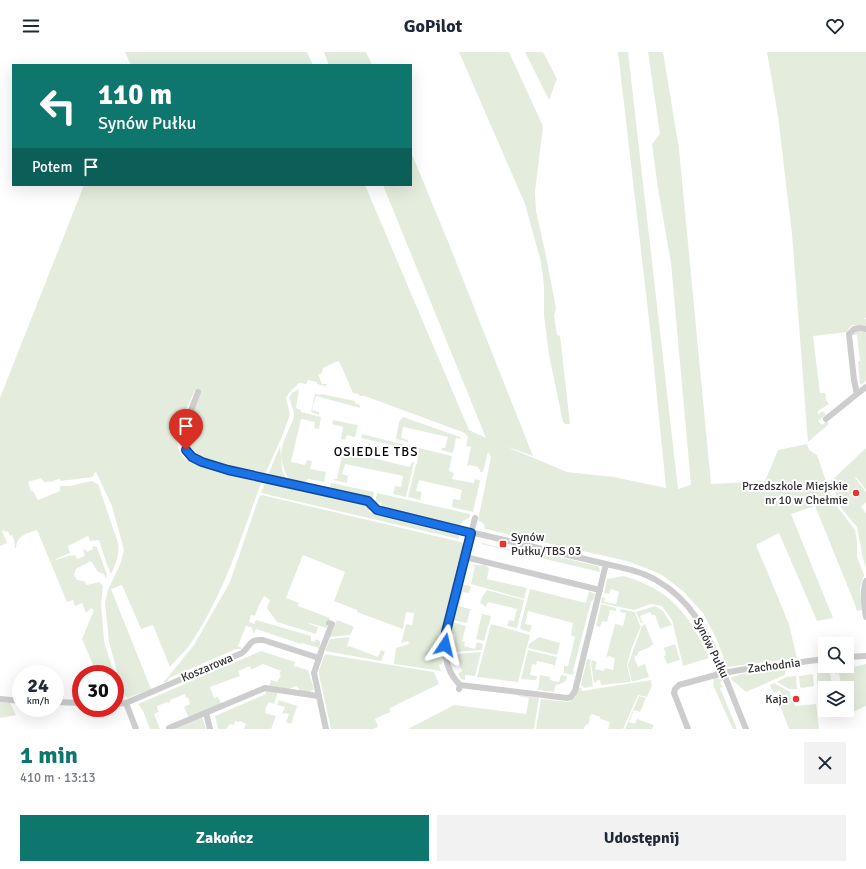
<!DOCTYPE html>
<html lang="pl">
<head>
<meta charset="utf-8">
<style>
	:root { --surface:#fff; --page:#f2f2f3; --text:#1f2937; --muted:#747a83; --accent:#0f766e }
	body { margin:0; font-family:Signika,sans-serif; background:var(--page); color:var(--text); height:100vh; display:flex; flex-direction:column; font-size:15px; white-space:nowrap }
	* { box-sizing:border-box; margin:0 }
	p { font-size:13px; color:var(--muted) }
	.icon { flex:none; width:22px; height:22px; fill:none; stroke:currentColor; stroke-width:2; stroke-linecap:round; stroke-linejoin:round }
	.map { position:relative; height:677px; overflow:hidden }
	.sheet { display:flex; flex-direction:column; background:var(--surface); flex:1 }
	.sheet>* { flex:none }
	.banner { position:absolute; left:12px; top:12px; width:400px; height:122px; border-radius:0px; box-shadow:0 4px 16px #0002; background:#0f766e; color:#fff; overflow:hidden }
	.fabs { position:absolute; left:818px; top:585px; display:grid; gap:8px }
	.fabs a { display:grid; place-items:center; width:36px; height:36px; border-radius:0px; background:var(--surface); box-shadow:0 4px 16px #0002; font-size:20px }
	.speed { position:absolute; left:12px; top:613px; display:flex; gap:8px; font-size:20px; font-weight:700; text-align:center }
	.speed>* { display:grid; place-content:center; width:52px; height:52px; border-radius:50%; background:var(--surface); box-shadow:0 4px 16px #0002; line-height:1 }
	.speed small { font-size:10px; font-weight:400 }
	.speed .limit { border:6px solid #d22; background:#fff; color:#111 }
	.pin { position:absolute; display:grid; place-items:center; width:34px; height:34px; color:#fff; margin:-41px -17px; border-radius:50% 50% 50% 0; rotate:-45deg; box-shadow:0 0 4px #0007 }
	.pin .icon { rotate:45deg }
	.me { position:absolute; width:44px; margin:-22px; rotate:10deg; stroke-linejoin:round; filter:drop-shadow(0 0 3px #0008) }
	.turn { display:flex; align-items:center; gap:14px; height:84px; padding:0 20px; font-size:18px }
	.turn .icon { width:52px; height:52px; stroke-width:2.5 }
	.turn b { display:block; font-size:28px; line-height:34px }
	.then { display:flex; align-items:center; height:38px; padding:0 20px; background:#0003; gap:8px; font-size:15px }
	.round { display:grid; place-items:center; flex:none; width:42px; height:42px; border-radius:0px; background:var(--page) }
	.summary { display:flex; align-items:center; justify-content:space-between; height:68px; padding:0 20px }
	h1 { font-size:24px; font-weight:700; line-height:30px; color:var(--accent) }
	.action { display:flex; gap:8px; margin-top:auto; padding:8px 20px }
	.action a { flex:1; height:46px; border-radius:0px; background:var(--accent); color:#fff; font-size:16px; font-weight:700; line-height:46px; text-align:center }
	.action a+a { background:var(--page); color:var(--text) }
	header { display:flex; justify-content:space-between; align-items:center; height:52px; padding:0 20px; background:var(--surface); font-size:18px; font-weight:700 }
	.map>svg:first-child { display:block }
</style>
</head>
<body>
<header><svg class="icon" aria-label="menu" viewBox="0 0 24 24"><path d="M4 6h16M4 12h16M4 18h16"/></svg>GoPilot<svg class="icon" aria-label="heart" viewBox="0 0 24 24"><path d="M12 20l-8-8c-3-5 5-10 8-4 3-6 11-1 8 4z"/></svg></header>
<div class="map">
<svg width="866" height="677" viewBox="0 0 866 677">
	<rect width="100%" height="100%" fill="#fff"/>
	<g fill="#e4eddd">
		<polygon points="125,0 307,0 313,13 131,13"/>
		<polygon points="324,0 366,0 372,13 329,13"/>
		<polygon points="459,0 509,0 543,74 535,140 536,159 545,199 556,256 554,264 557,283 560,284 570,372 565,372 563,370 549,303 544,263 544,234 541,210 525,152"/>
		<polygon points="525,0 543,0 557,27 549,48"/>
		<path d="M618,0H628L678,437L691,433L671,211L658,137L652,92L660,82L648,0H663L679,97L711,432L765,429L778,398L807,392L809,398L817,403L833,449L855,478L857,489V505L864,523L860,537L862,558L857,559L854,550L815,454L791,462L833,566L817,569L779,481L756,493L789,572L797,606L727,615L717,588L703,561L683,539L662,523L651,518L627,509L485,477L484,472L478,468L491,405L488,400L483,420H480V418L478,415L470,413L467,414L471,395L466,394L468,385L465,381L365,344H359V342L353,341L340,311L338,309L323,316L322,321L318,323L322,332H327L326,334L317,332V330L308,328L306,332L299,331L289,341L286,346L290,363L281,387L265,422C252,419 200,408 193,401C190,397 188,391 187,387C186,373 197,352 201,339L195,338C188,355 168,386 182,403C184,406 187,408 190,410L261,431C241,486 223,545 189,594C183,601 176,608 170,615L153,573L141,577L122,533L111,537L151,637L127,646L123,641L109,590L105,551L108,538L121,510L124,498L112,454L96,420L94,421L93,425L60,429V427C55,428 49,431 44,430L41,426L28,430L31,439H33L38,448L60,439V434H71L91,429L98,432L118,491C120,502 116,512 111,522L107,513L99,488L90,489L88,484L68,494L70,501L56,507V508L70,503L71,504L75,503L77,507L85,504L83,498L85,497L87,500L93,497L92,494L97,495L107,523L106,527L104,522L98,520L91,509L76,517L74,523L77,528L84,529L87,533L99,530L103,534L101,552L104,589L114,622H97L82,587L94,558L91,556L86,561L82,551L75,554L73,548L67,550L37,478C26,482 17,483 16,496H15L14,488L12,483L10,484L8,479L5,480L4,478L2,479L7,491L0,494V346L84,133H365L469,378L486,386L383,133H411V100L449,192L533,404L505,394L567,420L614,425L666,436L651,285Z"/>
		<polygon points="767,0 866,0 866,266 863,267 866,267 866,274 853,273 849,276 847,280 813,284 820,341 825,341 826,348 829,352 818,359 818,362 823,359 826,363 818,369 822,373 827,369 829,372 808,390 792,182 778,64"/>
		<polygon points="855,279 866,280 866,327 865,330 862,332 860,332 858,309 860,309 857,283 852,283"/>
		<path d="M299,337L296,356L301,358V360L321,365L319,377L314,376L315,370L301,367L291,410L305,413L307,408L312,409L310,417L326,420L324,430L308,427L304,431L289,428C278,405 279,400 289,377C291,372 294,367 294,362C293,357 291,351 289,346L292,341Z"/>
		<polygon points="315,342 320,343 321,342 355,349 355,351 360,353 360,356 316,344 312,358 319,360 319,363 311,360"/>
		<polygon points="403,365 460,385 461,387 456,386 453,401 441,398 442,396 445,396 448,385 403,375 401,386 408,388 408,390 396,387 399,370"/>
		<polygon points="333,368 358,373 355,385 347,383 345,388 341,387 343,375 332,372"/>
		<polygon points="362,382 417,396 415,403 413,403 414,398 361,386"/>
		<polygon points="280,394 282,418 287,428 268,423"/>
		<polygon points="419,396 452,404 449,419 454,421 452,427 474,431 475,427 479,428 480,429 473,460 452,455 453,447 460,448 462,438 419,428 416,439 422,440 420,448 408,445 416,412 417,411"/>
		<polygon points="866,396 866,438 856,425 855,426 866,440 866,450 861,455 866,461 866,516 863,507 857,475 841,456 831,429"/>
		<polygon points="343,399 410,415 412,410 414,410 406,445 393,442 395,434 401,435 403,424 345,412 342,422 348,424 347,431 334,428 334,427 337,427"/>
		<polygon points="267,430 370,453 369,460 458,481 459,487 261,441 265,431"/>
		<polygon points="331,431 374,440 373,449 335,440 330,435"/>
		<polygon points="377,441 470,462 469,466 463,469 459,474 381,455 382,451 375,450"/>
		<polygon points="262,443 461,490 465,493 443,588 443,608 442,612 439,613 441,619 394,612 396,596 409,592 408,589 401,591 406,572 412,573 414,561 406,560 403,577 357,560 357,558 334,549 345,520 303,503 286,546 299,551 298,554 330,566 327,576 309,571 309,572 318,575 316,582 277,570 267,556 270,548 264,544 259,553 255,564 251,563 249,570 254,572 256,568 311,584 311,589 314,590 316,587 320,589 320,593 319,596 302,591 301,592 256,577 254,582 251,575 246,574 238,594 242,596 241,597 236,597 169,626 167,630 163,631 194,593 230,530 259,445"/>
		<polygon points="482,491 511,498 513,494 597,514 599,515 600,520 481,492"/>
		<polygon points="473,513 485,513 489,516 487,527 527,536 524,547 471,532 475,514 473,514"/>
		<path d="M624,524C671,538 689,562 709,606L683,614L672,568L662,554L651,552L634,558L601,551L602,545L605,546L604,550L616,552L619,540L611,537L609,542L604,541L607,527Z"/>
		<polygon points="461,532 471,534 469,541 463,540 459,554 473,558 470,558 467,571 452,568"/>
		<polygon points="530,537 586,551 589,539 595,542 594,547 591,550 573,619 575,620 572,623 564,621 564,614 568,614 575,585 571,583 573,571 528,559 525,572 532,573 530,580 522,578 520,576"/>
		<polygon points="487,538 524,548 517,576 507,574 509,568 514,569 517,557 488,550 486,555 480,551 482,545"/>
		<polygon points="601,552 616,556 616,559 610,558 607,570 602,569 600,575 596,574"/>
		<polygon points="655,554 663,559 672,573 660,577 655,563 652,563 650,560 640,564 643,571 641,571 636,560"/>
		<polygon points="621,557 635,560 640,574 641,574 632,595 627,613 631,630 601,633 600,628 596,629 596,631 594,631 591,612 592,608 597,610 595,617 604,619 605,616 613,618 615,606 608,604 606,606 615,572 623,574 626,561 620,560"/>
		<polygon points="482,562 491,564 484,589 476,587"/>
		<polygon points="337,568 354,575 350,583 330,585"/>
		<polygon points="452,570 466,574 462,589 465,590 464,594 475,597 477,590 483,592 482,598 454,600 455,582 450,581"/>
		<polygon points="491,572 530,583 518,630 477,625"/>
		<polygon points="645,572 654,594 652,593 650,594 650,595 638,600 638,603 634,605 638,615 645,612 649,625 632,630 628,613 642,574"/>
		<polygon points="350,585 347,594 349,594 378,605 381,598 385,600 381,609 325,599 330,587"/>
		<polygon points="539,585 560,591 557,603 528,596 529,592"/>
		<polygon points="675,592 680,608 667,612 664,604 666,603 664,596"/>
		<polygon points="528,598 557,605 554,616 554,613 537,609 536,613 532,612 530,623 537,624 536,628 521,627"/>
		<polygon points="261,599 295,610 294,614 308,618 314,637 310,640 301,639 296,634 289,637 269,634 271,628 277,630 281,623 279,622 281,619 263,612 251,618 250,614 238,619 240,624 210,635 214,646 218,645 221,652 189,666 184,655 190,652 188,645 186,646 185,642 170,648 170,650 168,651 167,650 157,654 158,659 160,659 154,662 160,677 150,677 143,659 138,652"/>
		<polygon points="481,600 475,624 465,623 465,628 461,627 458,622 462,619 454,602"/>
		<polygon points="325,602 434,620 439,632 390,656 390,660 375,667 378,675 373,677 331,677 319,623 319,618"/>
		<polygon points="587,607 591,608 590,612 593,634 585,636 581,633"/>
		<polygon points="866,612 866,654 846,663 845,658 847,658 847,636 842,636 839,621 835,622 836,619"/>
		<polygon points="785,617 785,623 746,640 732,628 731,626 741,622"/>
		<polygon points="828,620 830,621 832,632 818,633 817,632 817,621"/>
		<polygon points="812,622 813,623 814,634 802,636 800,635 799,624"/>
		<polygon points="540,623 550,625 550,628 559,630 561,623 567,624 566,629 558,633 556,632 554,640 538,638"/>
		<polygon points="796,624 797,637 789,637 777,630 786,625"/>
		<polygon points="716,626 720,627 723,629 720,630 721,633 724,634 720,636 737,677 733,677 713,633 714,627"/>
		<path d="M651,628L652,633L647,645L638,643L623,677H608L610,671L608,669L600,667V665L592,662L589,665L590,666L588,673L586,672L585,675H584V677H536L541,647L568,650C576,648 576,642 578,635L583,637H581L582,639Z"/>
		<polygon points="774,631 790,640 791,648 794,648 795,654 816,652 819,677 789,677 779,651 784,649 780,638 774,641 770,633"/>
		<polygon points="265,639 278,640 274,652 269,650 265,657 266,657 265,661 276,664 271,677 244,677 246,672 240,669 239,670 235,669 234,673 230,672 226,677 218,677 215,664 266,642"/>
		<polygon points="518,643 539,646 534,677 408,677 454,653 526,662 529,646 518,644"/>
		<polygon points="639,644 646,646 640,660 634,658 629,670 635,672 637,667 654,673 652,677 625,677"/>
		<polygon points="279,648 297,654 291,672 286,670 289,662 285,661 284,662 282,662 285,655 277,653"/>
		<polygon points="0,650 10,651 16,663 0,666"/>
		<polygon points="202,665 206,677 173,677"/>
	</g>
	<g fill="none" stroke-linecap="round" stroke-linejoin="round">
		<g stroke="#cdcdcd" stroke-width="6">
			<polyline points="866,277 860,276 854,277 849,282 854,328 857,342 866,335"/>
			<path d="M198,340L184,377L183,389L186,398L192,405L202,410L228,418L368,449L373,455L385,460L606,512C623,516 641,519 656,528C693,549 708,582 723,620C731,639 738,658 746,677"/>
			<polyline points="826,367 857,342"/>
			<polyline points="465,505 475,466"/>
			<path d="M866,529C862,540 864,554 866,565"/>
			<polyline points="847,605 866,604"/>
			<polyline points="460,633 567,646 571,645 575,639 606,512"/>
			<path d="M459,637L460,633C437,610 446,581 453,554C457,538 461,521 465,505L600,538"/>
			<polyline points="0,647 21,649"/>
			<polyline points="55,650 81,651"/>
			<polyline points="126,651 136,677"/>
			<path d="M115,652L126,651L242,601C251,594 248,587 263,588L319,606"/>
			<polyline points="206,661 210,677"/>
			<polyline points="169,676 265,636 318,644"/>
			<polyline points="326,677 314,621 322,597 332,572 329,571"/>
			<polyline points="688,677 674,641 675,637 679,633 723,621 746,617 825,607"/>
		</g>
	</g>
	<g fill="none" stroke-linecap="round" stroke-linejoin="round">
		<g stroke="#114b97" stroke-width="10">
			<polyline id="route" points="186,398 192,405 202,410 228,418 368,449 377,458 471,481 446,580 445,593"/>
		</g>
		<use href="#route" stroke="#1a73e8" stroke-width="7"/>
	</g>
	<g fill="#ec332d" stroke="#fff" stroke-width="1.5">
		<circle cx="856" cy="441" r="4"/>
		<rect x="499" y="488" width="8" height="8" rx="2"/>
		<circle cx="796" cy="647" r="4"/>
	</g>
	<g text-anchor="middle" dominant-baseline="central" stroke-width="4" stroke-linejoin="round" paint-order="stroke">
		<g font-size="12" fill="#303030" stroke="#fff" text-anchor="end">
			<text x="848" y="434">Przedszkole Miejskie<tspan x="848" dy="14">nr 10 w Chełmie</tspan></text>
			<text x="511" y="485" text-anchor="start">Synów<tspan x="511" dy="14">Pułku/TBS 03</tspan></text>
			<text x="788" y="647">Kaja</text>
		</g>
		<g font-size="12" fill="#303030" stroke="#fff">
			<text transform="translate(711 596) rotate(64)">Synów Pułku</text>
			<text transform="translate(774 614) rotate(-7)">Zachodnia</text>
			<text transform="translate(207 616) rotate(-23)">Koszarowa</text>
		</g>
		<g font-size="13" letter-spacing="1" fill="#000" stroke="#fff">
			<text x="376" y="400">OSIEDLE TBS</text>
		</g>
	</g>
</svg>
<div class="fabs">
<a><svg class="icon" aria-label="search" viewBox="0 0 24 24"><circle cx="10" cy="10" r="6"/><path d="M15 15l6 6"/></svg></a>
<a><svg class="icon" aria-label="layers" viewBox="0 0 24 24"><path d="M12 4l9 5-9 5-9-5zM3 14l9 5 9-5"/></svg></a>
</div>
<div class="speed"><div>24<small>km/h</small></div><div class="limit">30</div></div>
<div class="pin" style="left:186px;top:398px;background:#d93025"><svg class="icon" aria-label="arrive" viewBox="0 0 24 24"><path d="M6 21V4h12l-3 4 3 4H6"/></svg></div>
<svg class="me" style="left:445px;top:593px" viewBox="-20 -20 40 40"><path d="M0-17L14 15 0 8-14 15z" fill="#1a73e8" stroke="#fff" stroke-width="4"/></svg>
<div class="banner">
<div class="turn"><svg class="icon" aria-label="left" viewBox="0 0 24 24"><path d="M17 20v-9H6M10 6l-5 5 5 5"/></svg><div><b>110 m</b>Synów Pułku</div></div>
<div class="then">Potem<svg class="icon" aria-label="arrive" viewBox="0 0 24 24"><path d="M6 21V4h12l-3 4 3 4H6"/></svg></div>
</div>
</div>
<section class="sheet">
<div class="summary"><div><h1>1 min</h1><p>410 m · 13:13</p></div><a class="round"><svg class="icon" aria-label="close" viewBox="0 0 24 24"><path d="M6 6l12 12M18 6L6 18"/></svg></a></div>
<div class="action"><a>Zakończ</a><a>Udostępnij</a></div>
</section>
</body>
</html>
